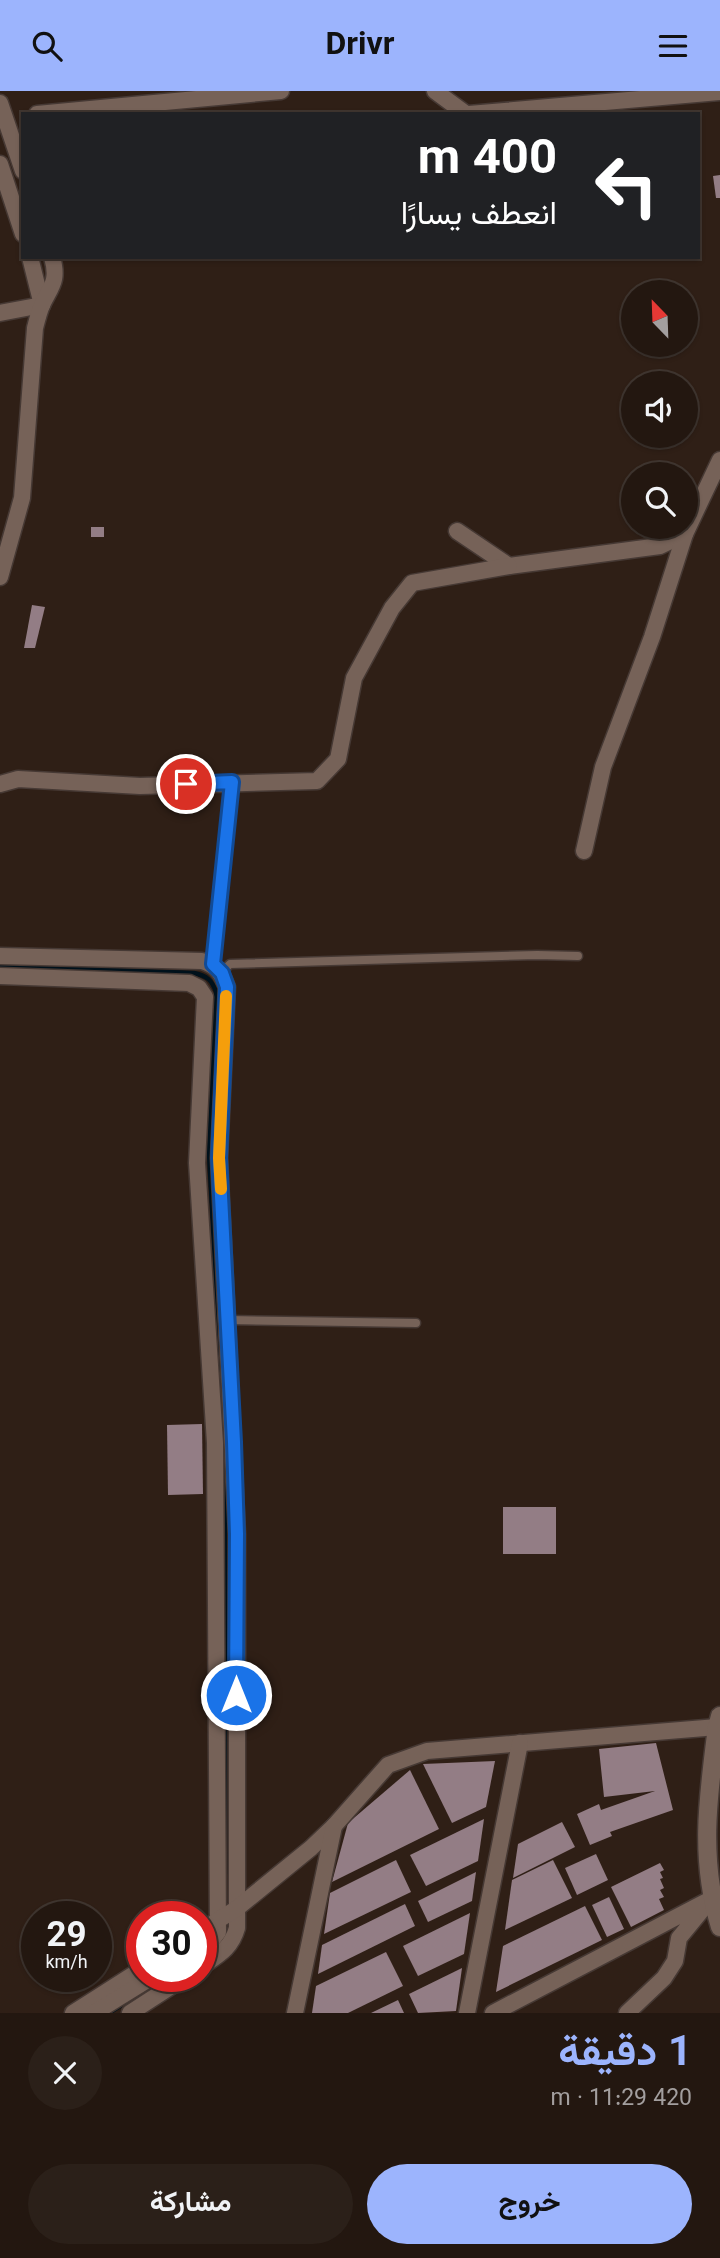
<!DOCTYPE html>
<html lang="ar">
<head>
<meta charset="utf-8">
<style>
	:root { --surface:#231710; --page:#2b2019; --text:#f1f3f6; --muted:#a39f9f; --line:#403630; --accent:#9cb4fd }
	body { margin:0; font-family:Georgia,Vazirmatn,serif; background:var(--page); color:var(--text); direction:rtl; height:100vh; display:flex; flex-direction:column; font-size:26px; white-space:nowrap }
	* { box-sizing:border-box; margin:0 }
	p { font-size:23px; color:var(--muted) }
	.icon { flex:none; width:38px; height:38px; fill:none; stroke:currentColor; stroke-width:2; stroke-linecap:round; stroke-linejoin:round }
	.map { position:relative; height:1922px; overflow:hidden; direction:ltr }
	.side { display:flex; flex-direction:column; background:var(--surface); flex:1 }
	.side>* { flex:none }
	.top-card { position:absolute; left:21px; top:21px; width:679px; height:147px; border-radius:0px; box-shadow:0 2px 5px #0004,0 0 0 2px var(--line); direction:rtl; background:#202124; color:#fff; overflow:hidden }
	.needle { width:46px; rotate:337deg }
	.controls { position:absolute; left:621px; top:189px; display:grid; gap:14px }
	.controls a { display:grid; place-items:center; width:77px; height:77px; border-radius:50%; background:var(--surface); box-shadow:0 2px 5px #0004,0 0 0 2px var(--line); font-size:35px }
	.speed { position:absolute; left:21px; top:1810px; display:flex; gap:14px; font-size:35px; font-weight:700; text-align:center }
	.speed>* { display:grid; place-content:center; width:91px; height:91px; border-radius:50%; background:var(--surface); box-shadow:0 2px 5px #0004,0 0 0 2px var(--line); line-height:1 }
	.speed small { font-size:18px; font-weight:400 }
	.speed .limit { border:10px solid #d22; background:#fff; color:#111 }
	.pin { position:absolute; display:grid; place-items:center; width:60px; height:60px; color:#fff; margin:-30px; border:4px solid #fff; border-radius:50%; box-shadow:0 2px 7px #0007 }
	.me { position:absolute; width:77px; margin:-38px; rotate:0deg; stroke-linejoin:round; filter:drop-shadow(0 0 5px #0008) }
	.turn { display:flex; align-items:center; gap:24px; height:147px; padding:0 28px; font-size:32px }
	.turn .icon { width:91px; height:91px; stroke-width:2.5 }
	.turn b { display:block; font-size:49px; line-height:60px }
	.round { display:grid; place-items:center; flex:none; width:74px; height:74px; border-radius:37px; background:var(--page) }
	.headline { display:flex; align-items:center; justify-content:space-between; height:119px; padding:0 28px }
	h1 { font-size:42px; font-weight:700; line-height:52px; color:var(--accent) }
	.cta { display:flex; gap:14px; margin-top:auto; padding:14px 28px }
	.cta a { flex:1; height:80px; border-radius:42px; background:var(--accent); color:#111; font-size:28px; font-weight:700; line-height:80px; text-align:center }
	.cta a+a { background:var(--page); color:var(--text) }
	header { display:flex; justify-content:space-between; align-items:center; height:91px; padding:0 28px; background:var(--accent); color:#111; font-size:32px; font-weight:700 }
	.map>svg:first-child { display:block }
</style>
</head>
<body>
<header><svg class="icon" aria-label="menu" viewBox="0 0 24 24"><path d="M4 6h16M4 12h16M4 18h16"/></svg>Drivr<svg class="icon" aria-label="search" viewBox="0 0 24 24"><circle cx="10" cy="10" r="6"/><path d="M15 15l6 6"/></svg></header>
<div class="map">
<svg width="720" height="1922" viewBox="0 0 720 1922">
	<rect width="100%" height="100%" fill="#2f1f16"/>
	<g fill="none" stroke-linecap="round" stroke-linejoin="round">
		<g stroke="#00111b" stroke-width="4.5">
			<path d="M0,875L194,882C207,885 212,889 216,901L209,1062L224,1334"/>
			<polyline points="225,1367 225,1783"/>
			<polyline points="157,1892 168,1885"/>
			<polyline points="109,1922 120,1915"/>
		</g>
	</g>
	<g fill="#937d85">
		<polygon points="720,84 720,107 716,107 713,85"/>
		<rect x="91" y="436" width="13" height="10"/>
		<polygon points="32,514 45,516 35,557 24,557"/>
		<polygon points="202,1333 203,1403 168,1404 167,1334"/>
		<rect x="503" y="1416" width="53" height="47"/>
		<polygon points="656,1652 673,1719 610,1741 612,1745 590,1754 577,1723 599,1713 601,1719 655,1700 604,1706 599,1658"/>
		<polygon points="495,1670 486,1716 452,1732 423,1673"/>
		<polygon points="410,1679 439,1738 332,1791 348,1732"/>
		<polygon points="484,1728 478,1770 426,1795 410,1764"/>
		<polygon points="562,1731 575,1756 513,1787 518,1753"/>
		<polygon points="596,1763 608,1789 577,1804 565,1777"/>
		<polygon points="396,1769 411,1801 324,1843 330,1802"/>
		<polygon points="553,1769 572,1807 505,1839 512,1789"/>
		<polygon points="660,1772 664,1779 660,1781 663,1787 660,1788 664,1797 660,1799 664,1806 659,1808 664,1819 631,1836 611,1796"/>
		<polygon points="476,1781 472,1810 428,1831 418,1810"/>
		<polygon points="609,1806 624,1838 607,1846 592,1814"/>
		<polygon points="405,1813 415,1835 318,1883 322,1854"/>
		<polygon points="585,1815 602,1849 496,1901 503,1855"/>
		<polygon points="470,1822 464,1863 418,1885 403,1855"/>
		<polygon points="386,1861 403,1895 348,1922 312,1922 316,1895"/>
		<polygon points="462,1877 456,1920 418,1922 409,1903"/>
		<polygon points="398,1909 404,1922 371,1922"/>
	</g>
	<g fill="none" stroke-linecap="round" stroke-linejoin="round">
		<g stroke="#463934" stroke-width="11">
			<g id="service">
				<polyline points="213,873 231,692"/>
				<polyline points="221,882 230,873 537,864 578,865"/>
				<polyline points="228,1229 416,1232"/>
			</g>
		</g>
		<g stroke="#463934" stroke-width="19">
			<g id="minor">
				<polyline points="435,0 466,23"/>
				<polyline points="0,12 23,80"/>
				<polyline points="37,23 281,0"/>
				<polyline points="469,23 720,1"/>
				<polyline points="0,73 23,143"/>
				<polyline points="30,166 42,214"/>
				<polyline points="0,222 42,214"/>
				<polyline points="457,440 509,475 660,455 685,443"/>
				<path d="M0,486L22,407L35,237C37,229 39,221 42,214C51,195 59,190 52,166"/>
				<polyline points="0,693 18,688 140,695 317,690 338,668 354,587 392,517 412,492 509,475"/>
				<polyline points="584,760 603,676 652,546 685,443 720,369"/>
				<path d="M0,865L202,870C217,875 221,881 227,896L219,1067L237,1443V1837C231,1858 218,1864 201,1876"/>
				<polyline points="0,885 189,892 199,897 205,906 197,1072 215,1352 218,1841 212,1849 201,1855"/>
				<polyline points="201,1840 236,1818 311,1757 334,1735 388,1674 427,1660 717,1636"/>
				<polyline points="73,1922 142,1878"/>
				<polyline points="94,1922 154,1885"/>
				<polyline points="130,1922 187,1885"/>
				<polyline points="295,1922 334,1735"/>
				<polyline points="467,1922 520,1652"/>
				<polyline points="493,1922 711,1808 679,1847 675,1870 664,1887 627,1922"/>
			</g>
		</g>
		<g stroke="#463934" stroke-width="21">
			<path id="secondary" d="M720,1625L717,1636C708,1706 699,1767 720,1836"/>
		</g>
		<use href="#service" stroke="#766258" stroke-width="8"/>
		<use href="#minor" stroke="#766258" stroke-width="16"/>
		<use href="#secondary" stroke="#766258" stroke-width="18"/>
	</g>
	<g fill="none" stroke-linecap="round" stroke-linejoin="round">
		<g stroke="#114b97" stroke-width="18">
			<polyline id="route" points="186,693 232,691 213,873 222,882 227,896 219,1067 234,1351 237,1443 236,1604"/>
		</g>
		<use href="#route" stroke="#1a73e8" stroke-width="12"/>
		<polyline stroke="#f59e0b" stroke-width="12" points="221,1098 219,1067 226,905"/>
	</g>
</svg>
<div class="controls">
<a><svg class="needle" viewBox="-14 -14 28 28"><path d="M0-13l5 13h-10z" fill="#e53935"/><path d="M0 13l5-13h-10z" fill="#a39f9f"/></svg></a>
<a><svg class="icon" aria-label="sound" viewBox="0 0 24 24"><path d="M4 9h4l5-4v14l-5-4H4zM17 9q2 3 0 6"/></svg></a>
<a><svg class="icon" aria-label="search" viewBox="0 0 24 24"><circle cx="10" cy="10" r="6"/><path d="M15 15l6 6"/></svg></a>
</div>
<div class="speed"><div>29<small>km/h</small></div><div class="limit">30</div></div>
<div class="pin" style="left:186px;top:693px;background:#d93025"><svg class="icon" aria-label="arrive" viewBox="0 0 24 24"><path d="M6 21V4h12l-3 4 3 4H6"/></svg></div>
<svg class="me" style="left:236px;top:1604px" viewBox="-20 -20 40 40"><circle r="17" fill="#1a73e8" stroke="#fff" stroke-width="3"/><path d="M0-11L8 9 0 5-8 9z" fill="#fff"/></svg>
<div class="top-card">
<div class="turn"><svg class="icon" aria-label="left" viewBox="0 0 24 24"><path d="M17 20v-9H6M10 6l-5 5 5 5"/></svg><div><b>400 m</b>انعطف يسارًا</div></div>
</div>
</div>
<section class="side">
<div class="headline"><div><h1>1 دقيقة</h1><p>420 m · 11:29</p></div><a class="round"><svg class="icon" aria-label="close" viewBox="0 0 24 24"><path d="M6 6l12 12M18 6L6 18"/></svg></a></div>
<div class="cta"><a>خروج</a><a>مشاركة</a></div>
</section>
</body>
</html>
